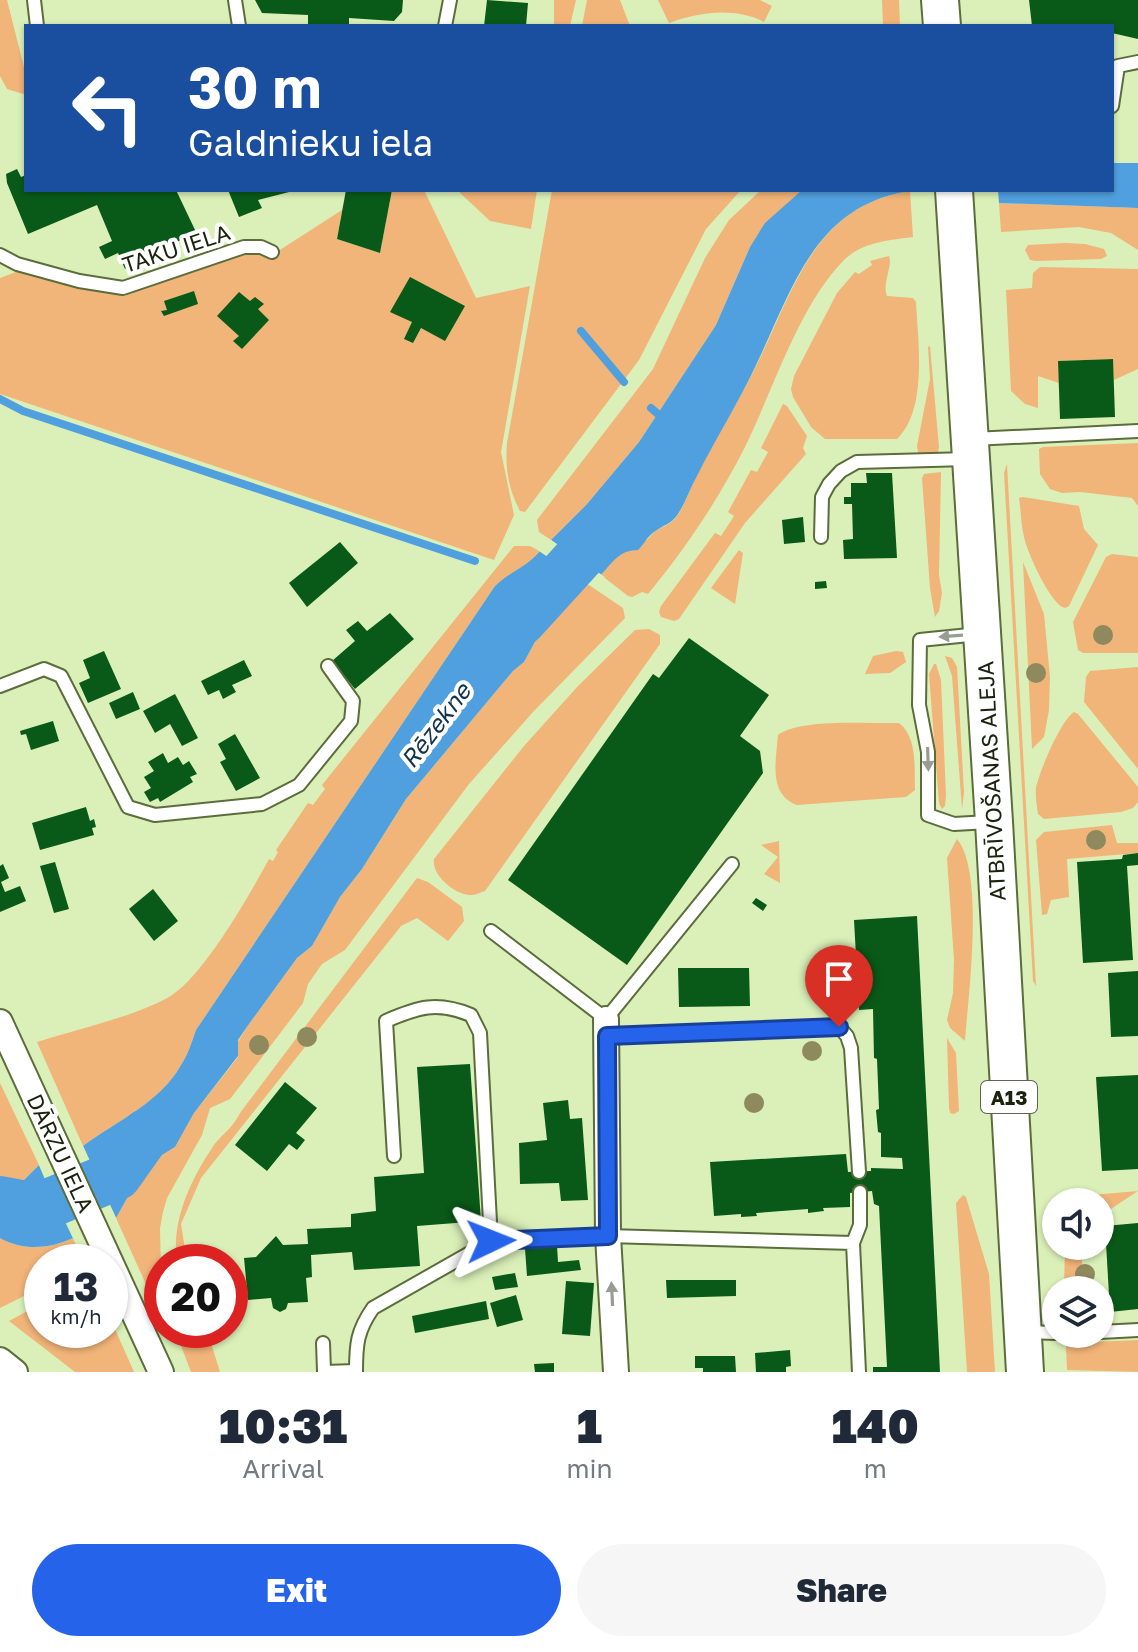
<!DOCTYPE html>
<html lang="en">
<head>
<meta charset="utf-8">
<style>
	:root { --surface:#fff; --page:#f6f6f7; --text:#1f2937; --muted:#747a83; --accent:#2563eb }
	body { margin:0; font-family:"Golos Text",sans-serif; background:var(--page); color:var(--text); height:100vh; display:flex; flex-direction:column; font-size:30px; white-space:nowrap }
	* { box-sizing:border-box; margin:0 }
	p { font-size:26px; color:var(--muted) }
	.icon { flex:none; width:44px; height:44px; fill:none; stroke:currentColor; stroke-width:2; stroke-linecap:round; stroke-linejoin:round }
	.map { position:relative; height:1372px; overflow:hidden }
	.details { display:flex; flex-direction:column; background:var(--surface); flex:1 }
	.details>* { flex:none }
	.hud { position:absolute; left:24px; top:24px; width:1090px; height:168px; border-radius:0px; box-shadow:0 2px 6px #0004; background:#1a4fa0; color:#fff; overflow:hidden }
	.fabs { position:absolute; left:1042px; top:1188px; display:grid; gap:16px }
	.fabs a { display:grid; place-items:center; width:72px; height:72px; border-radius:50%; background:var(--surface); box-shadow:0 2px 6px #0004; font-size:40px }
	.speed { position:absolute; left:24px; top:1244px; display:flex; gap:16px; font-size:40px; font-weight:700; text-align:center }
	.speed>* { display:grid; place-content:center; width:104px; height:104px; border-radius:50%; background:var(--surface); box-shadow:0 2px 6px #0004; line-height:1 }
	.speed small { font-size:20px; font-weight:400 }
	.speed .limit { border:12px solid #d22; background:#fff; color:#111 }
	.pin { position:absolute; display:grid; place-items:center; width:68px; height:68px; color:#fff; margin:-82px -34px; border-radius:50% 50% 50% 0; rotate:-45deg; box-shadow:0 0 8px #0007 }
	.pin .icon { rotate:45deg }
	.me { position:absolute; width:88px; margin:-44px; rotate:88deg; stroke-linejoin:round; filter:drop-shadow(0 0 6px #0008) }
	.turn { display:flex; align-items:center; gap:28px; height:168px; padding:0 32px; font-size:36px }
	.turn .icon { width:104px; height:104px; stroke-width:2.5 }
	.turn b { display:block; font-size:56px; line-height:68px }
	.eta { display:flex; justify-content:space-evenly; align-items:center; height:136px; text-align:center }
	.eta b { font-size:48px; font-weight:800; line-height:56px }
	.action { display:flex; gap:16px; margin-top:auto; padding:16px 32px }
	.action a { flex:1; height:92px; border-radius:48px; background:var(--accent); color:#fff; font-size:32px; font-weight:800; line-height:92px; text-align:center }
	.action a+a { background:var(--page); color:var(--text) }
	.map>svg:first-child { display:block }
</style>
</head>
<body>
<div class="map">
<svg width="1138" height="1372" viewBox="0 0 1138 1372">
	<rect width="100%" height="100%" fill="#daf0b8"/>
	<g fill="#f1b479">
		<polygon points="0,0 7,0 26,75 26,95 7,89 0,76"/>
		<polygon points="554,0 576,0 570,26 554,26"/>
		<polygon points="587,0 620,0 630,26 582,26"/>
		<path d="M658,0H760L772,6L764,22C735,7 699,12 669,23Z"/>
		<polygon points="882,0 899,0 900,26 883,26"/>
		<polygon points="392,190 424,190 476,298 530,286 501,452 514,515 494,560 0,394 0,278 21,270 125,296 195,268 255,251 269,257 342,210 337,239 380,253"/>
		<polygon points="457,190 537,190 531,229 490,221"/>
		<path d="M552,190H741L706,229L639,360L525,512L520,511C508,489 505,467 507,443Z"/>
		<polygon points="761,190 802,190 765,224 750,247 716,325 639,442 587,504 551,540 539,532 537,520 653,369 705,258 729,220"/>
		<path d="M910,191L913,237C890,240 863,242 845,259C800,303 773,390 745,447C718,500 686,548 648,594L642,592L632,597L628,596L601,575C605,570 609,565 613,560C621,551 634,549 644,542C649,539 652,533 657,530C665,526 672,523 677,516C685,505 689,490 696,477C715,439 738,403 757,364C794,290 814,205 910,191Z"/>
		<polygon points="999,203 1138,208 1138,250 1111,233 1079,227 1001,232"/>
		<polygon points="1065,243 1085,244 1104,249 1107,256 1101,259 1036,261 1030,260 1025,250 1028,245"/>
		<path d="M889,256C893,267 882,282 887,296L913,298L916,302C918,341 928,410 897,439H825L811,427L793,397L791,389L794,376L837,293L855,272L859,274L872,265L870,261Z"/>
		<polygon points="1040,267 1138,269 1138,369 1114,380 1112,359 1058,361 1059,383 1038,376 1038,408 1025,404 1011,391 1006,290 1032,288 1033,273"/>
		<polygon points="930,346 939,447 938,452 922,456 918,452 917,446 930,379 928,347"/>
		<polygon points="783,404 787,406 807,436 803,448 806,454 745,523 679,619 674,621 661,617 659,612 661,606 715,533 721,536 734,516 728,512 751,470 757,472 768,452 761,448"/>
		<polygon points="1138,443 1138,506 1132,498 1080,492 1062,493 1050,489 1040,474 1039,449 1043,447"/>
		<polygon points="1007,464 1036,986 1033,981 1004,473"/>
		<polygon points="941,472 939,575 942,593 939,611 935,617 930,588 922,478 924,474"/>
		<path d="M1023,497L1079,506L1084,529L1098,545L1069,606L1065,608C1051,605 1027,552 1024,537C1021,525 1021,511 1019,498Z"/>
		<path d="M514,546H530L540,551C527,567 509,572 495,586L196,1030C192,1041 188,1055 181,1065C160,1103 116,1121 83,1146L37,1042C74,1030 141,1015 172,995C205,973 249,896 269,859L273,861L278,852L276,850L308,803L313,805L325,789L322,785Z"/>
		<polygon points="739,550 743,553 735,604 711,588"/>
		<polygon points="1112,554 1138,557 1138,653 1083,653 1078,650 1073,622 1106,557"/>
		<polygon points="1023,562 1044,614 1050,677 1049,710 1044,737 1032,749"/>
		<polygon points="586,583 623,608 625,618 533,712 469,784 345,950 322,964 308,984 303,1003 250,1073 230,1099 210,1108 202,1135 167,1198 163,1212 160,1228 162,1312 159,1313 116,1218 135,1184 157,1158 175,1147 194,1113 238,1057 237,1043 249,1024 297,958 312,946 340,897 362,869 406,799 513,671 524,662 536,640"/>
		<path d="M649,629L660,635V644L485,891C481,892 476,895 472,895C456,896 431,875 434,859L524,746L578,686L635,630Z"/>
		<polygon points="896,651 903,652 906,662 890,673 865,674 873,656"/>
		<polygon points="945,656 952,658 957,667 964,792 962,809 952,676"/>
		<polygon points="934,664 936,664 941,680 946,795 945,806 942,809 939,803 929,674"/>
		<polygon points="1138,667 1138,769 1084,702 1086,677 1090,671"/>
		<path d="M1074,712L1078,714L1138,787V802L1133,808L1121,812L1044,819L1038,814C1037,806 1035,796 1036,788C1039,772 1061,720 1074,712Z"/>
		<path d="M899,723C918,738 914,768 915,790L906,797L797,805C768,794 776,761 778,735C800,718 870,724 899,723Z"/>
		<polygon points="1112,825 1117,843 1138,843 1138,853 1067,859 1069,897 1051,900 1047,914 1042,915 1036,840 1044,832"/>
		<path d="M957,839C985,872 968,997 965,1041L950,1028L947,1020L953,993L954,960L947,858Z"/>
		<polygon points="779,841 780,883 764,874 778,857 761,845"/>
		<path d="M417,878L428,882L462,907L464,921L448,941L417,918L401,926L201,1178L181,1224L187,1262H177C171,1222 190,1181 212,1148C221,1134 231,1131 240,1113Z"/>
		<polygon points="947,1038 956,1053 959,1111 954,1114 950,1113 949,1108"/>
		<polygon points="0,1083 39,1165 19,1185 0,1188"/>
		<polygon points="1138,1191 1100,1216 1100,1202 1093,1202 1092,1195"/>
		<polygon points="963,1195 966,1197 989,1274 995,1372 967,1372 956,1203"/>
		<path d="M0,1238C22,1251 50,1249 73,1238L83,1262H42V1287L0,1308Z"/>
		<polygon points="1065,1246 1081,1246 1084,1290 1064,1290"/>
		<polygon points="42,1303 42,1330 110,1330 110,1318 134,1372 75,1372 9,1321"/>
		<polygon points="175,1330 207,1330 220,1372 191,1372"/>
		<polygon points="1138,1340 1138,1372 1067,1370 1066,1347 1068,1343"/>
	</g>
	<g fill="#50a0df">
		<polygon points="1112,163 1138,163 1138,208 999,203 998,190 1112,190"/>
		<path d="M802,190L910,191C815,205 793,288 757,363C739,402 716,438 697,476C690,488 686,502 678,514C672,524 663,525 654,532C648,536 644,544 638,550C619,550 613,562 601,575L551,540L587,504L639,442L716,325L750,247L765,223Z"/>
		<path d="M540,551L586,583L536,640L524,662L513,671L406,799L362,869L340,897L312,946L297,958L249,1024L238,1040V1056L194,1113L175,1147L157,1158L135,1184L116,1218L83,1146C116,1121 160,1103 181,1065C188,1055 192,1041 196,1030L495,586C509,572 527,567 540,551Z"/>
		<path d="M39,1165L73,1238C50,1249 22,1251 0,1238V1188L19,1185Z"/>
	</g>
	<g fill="#daf0b8">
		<polygon points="548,538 605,577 599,578 549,543"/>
		<polygon points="539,547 589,580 589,585 536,549"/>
		<polygon points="83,1146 116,1218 112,1220 79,1147"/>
		<polygon points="43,1163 77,1236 73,1238 46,1182 39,1165"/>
	</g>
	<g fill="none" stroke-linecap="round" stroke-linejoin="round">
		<g stroke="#50a0df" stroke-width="8">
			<polyline points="581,331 624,382"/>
			<polyline points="0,399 23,411 475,561"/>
			<polyline points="651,408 666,421"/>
		</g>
		<g stroke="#50a0df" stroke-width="50">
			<polyline points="521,621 623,509"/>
			<polyline points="0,1201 38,1208 117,1175 146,1134"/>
		</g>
	</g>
	<g fill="#095a18">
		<polygon points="255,0 403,0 402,12 394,21 349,18 349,26 308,26 308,15 262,13"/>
		<polygon points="487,0 528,3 526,26 484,26"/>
		<polygon points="1029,0 1138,0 1138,39 1112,33 1112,26 1032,26"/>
		<polygon points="17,169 21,177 26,175 26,190 176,190 196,232 125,269 118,253 105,259 99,247 112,241 97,205 28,234 7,183 6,174"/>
		<polygon points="228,190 293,190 293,191 258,200 262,208 239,217"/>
		<polygon points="346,190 392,190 380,253 337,239"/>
		<polygon points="410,277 465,306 445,341 421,328 413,343 404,339 412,322 390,312"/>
		<polygon points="194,291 198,304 164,316 161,311 167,310 164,301"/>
		<polygon points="239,292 250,301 255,297 264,304 258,309 269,320 242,349 233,341 239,336 217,316"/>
		<polygon points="1113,359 1115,417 1060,419 1058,361"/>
		<polygon points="866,473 892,473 897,558 844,559 843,540 853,539 852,504 844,504 844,497 851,497 851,483 867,483"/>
		<polygon points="803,517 805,542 784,544 782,520"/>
		<polygon points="340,542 358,563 307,607 289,583"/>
		<polygon points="826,581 827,588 815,589 815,582"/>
		<polygon points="390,613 414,639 355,689 332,661 355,641 346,630 358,621 367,631"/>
		<polygon points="689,638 769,695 740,736 760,751 763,773 627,965 508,880 653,674 659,678"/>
		<polygon points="104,651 121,689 88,703 79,683 90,678 83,660"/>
		<polygon points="244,660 252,676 232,685 236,692 223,699 219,690 208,695 201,681"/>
		<polygon points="133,692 140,709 116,719 109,703"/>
		<polygon points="175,694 198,738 182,746 170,724 155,733 143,711"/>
		<polygon points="53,721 59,741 31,750 26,734 21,735 20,731"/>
		<polygon points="235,734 260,778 236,791 220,762 226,759 218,744"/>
		<polygon points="163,753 168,763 178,757 183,765 189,761 197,774 190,777 193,782 160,802 158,798 150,802 144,792 151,788 144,777 154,771 148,762"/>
		<polygon points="86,807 90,821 94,819 96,827 92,828 94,835 40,850 32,823"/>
		<polygon points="1138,853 1138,865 1127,866 1133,960 1083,963 1077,862 1122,859 1123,855"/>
		<polygon points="55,862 69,909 54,913 40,866"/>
		<polygon points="3,864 9,878 1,882 5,892 20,886 26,901 0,912 0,866"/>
		<polygon points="153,889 178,921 154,941 129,909"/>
		<polygon points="756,898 767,905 763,911 752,903"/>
		<polygon points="917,916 940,1372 873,1372 873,1367 887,1367 879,1206 874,1204 872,1191 850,1193 850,1207 823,1208 824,1211 808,1213 808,1209 756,1213 757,1216 741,1217 741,1214 714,1216 710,1162 846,1154 848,1172 871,1171 871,1168 903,1169 902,1158 881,1157 881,1133 878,1132 876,1110 879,1109 877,1059 874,1058 873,1009 859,1010 854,920"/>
		<polygon points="678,968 749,968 750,1006 679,1007"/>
		<polygon points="1138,971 1138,1036 1111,1037 1108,973"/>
		<polygon points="470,1064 481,1221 417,1226 420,1266 354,1270 352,1252 311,1255 312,1277 306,1278 308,1302 288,1303 286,1309 280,1312 273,1308 271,1298 248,1300 244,1258 256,1257 276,1236 283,1245 308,1244 307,1229 351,1227 351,1214 376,1211 374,1177 424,1173 417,1067"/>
		<polygon points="1138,1075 1138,1169 1102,1171 1096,1077"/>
		<polygon points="285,1082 317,1108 296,1133 305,1140 297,1150 289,1144 267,1171 235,1145"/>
		<polygon points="568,1100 570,1119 582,1118 588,1200 561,1201 559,1183 520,1184 519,1143 547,1140 543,1103"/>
		<polygon points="1138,1223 1138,1309 1110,1312 1105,1226"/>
		<polygon points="557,1246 558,1262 579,1260 581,1270 527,1276 525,1249"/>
		<polygon points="515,1273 518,1287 495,1290 492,1277"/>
		<polygon points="666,1280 736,1280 736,1296 667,1298"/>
		<polygon points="566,1281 594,1283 590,1336 562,1334"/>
		<polygon points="516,1295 523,1320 497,1327 490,1303"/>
		<polygon points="486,1301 489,1319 415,1333 412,1316"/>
		<polygon points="790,1350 791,1366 786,1367 786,1372 756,1372 755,1353"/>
		<polygon points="695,1356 735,1356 736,1372 703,1372 703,1368 695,1368"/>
		<polygon points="554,1363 554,1372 535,1372 534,1364"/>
	</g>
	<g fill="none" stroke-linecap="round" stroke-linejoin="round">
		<g stroke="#5b6d3b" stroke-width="16">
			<g id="lane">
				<polyline points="34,0 37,26"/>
				<polyline points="235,0 239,26"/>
				<polyline points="445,26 450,0"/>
				<polyline points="1112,106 1118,66 1138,62"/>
				<polyline points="0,255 17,264 79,281 123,288 244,247 261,247 272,252"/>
				<polyline points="973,439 1138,431"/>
				<polyline points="821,537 822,497 829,484 841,471 857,462 968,459"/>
				<polyline points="979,634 920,640 919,705 928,752 928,815 954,824 989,822"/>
				<polyline points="0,686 44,669 61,676 128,807 155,815 262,804 299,785 351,721 353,701 328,666"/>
				<polyline points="491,931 606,1019 732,864"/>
				<polyline points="607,1036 839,1027 847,1036 851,1048 859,1172"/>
				<polyline points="491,1241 608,1236 853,1243 859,1372"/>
				<polyline points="853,1243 860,1225 860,1192"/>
				<polyline points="1026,1332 1056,1333"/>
				<polyline points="1100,1332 1138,1330"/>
				<polyline points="323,1343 324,1371"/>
				<polyline points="324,1372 356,1371"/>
				<path d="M356,1372C356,1344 357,1331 373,1308L491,1241L480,1033L471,1015C437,1001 418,1007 386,1021L394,1156"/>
			</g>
		</g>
		<g stroke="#5b6d3b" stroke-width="28">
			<g id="street">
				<polyline points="606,1019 608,1236 616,1372"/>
				<polyline points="0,1022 161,1372"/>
				<polyline points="0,1360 15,1372"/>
			</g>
		</g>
		<g stroke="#5b6d3b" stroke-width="40">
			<g id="primary">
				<polyline points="940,0 942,26"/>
				<polyline points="954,190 994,822 1025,1372"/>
			</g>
		</g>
		<use href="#lane" stroke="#fff" stroke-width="12"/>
		<use href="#street" stroke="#fff" stroke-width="24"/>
		<use href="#primary" stroke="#fff" stroke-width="36"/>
	</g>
	<g fill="#8f895e">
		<circle cx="1103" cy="635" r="10"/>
		<circle cx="1036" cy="673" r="10"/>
		<circle cx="1096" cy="840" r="10"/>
		<circle cx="307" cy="1037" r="10"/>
		<circle cx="259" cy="1045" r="10"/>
		<circle cx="812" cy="1051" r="10"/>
		<circle cx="754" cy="1103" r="10"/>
		<circle cx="1085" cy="1274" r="10"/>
	</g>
	<defs><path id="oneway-solid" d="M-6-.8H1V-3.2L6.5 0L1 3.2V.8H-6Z" transform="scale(2)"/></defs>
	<g fill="#989c92">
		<use href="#oneway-solid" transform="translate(951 636) rotate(176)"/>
		<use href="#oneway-solid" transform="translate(928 759) rotate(88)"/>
		<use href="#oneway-solid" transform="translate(612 1294) rotate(-93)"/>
	</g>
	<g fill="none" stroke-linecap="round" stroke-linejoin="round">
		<g stroke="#184099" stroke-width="20">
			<polyline id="route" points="491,1241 608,1236 607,1036 839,1027"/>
		</g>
		<use href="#route" stroke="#2563eb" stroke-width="14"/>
	</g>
	<g text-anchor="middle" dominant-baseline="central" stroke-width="8" stroke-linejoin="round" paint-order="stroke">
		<rect fill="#fff" stroke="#5f6456" stroke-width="2" x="981" y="1081" width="56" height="32" rx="6"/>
		<g font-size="20" font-weight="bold" fill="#1b220d">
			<text x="1009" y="1097">A13</text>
		</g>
		<g font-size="22" fill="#1b220d" stroke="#fff">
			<text transform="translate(176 248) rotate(-18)">TAKU IELA</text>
			<text transform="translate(991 781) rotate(-93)">ATBRĪVOŠANAS ALEJA</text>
			<text transform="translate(61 1153) rotate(65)">DĀRZU IELA</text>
		</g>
		<g font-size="24" font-style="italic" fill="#12344e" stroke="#fff">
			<text transform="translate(435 725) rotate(-53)">Rēzekne</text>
		</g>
	</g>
</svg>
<div class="fabs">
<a><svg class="icon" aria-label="sound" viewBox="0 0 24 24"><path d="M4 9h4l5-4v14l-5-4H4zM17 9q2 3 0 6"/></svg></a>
<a><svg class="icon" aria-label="layers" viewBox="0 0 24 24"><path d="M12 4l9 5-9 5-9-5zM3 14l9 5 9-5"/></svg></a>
</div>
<div class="speed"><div>13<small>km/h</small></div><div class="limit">20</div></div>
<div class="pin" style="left:839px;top:1027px;background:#d93025"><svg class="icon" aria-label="arrive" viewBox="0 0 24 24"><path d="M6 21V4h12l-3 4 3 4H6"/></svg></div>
<svg class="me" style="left:491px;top:1241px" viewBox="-20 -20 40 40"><path d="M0-17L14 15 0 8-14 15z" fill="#2563eb" stroke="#fff" stroke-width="4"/></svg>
<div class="hud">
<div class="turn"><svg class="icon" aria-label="left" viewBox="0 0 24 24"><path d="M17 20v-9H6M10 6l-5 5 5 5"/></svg><div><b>30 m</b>Galdnieku iela</div></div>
</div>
</div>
<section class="details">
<div class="eta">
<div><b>10:31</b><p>Arrival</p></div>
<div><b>1</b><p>min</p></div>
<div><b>140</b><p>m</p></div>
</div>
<div class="action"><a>Exit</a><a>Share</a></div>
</section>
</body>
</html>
